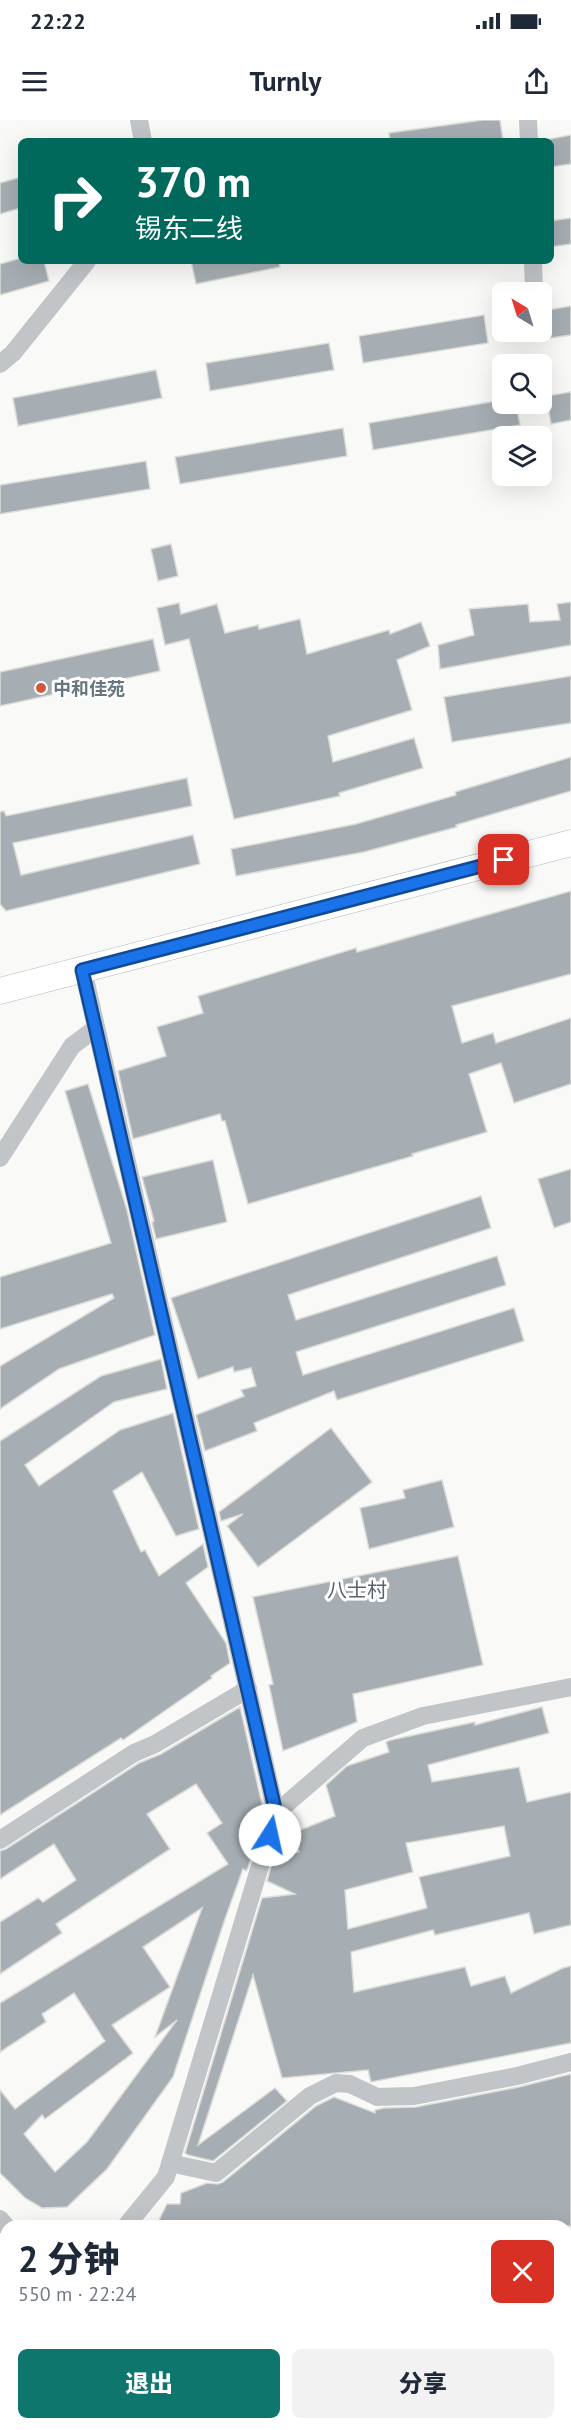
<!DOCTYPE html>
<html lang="zh">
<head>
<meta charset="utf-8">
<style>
	:root { --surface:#fff; --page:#f2f2f3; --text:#1f2937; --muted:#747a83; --accent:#0f766e }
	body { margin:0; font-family:"PT Sans","Noto Sans SC",sans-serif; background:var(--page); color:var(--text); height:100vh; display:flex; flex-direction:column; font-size:22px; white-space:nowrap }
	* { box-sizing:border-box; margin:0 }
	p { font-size:20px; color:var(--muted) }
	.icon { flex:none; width:33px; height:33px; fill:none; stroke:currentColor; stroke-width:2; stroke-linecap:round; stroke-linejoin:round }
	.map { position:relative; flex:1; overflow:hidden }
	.drawer { position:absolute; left:0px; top:2100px; width:572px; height:210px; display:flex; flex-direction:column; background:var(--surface); border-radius:18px 18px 0 0; box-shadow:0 6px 24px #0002 }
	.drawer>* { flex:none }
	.top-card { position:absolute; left:18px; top:18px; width:536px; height:126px; border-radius:9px; box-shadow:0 6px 24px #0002; background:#00695c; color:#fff; overflow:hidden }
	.needle { width:39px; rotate:322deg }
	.buttons { position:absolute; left:492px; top:162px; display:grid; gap:12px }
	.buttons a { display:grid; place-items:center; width:60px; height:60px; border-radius:9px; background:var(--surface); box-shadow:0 6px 24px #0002; font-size:30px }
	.pin { position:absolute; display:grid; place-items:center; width:51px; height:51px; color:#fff; margin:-26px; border-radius:12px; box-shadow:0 3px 9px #0006 }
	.me { position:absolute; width:66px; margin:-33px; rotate:10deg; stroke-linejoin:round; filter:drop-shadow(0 0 4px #0008) }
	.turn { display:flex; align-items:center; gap:21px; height:126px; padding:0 18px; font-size:27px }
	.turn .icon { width:78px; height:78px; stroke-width:2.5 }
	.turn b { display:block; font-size:42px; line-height:51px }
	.round { display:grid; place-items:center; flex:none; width:63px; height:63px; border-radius:9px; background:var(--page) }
	.head { display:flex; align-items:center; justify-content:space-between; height:102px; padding:0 18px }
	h1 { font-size:36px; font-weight:800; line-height:45px }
	.primary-button { display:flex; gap:12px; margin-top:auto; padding:12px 18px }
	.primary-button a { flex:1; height:69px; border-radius:9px; background:var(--accent); color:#fff; font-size:24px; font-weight:800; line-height:69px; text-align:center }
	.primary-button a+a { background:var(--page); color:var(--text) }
	.status { display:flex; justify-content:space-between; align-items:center; height:42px; padding:0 30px; background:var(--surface); direction:ltr }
	.status svg { height:16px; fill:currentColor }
	header { display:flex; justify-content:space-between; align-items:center; height:78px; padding:0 18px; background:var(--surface); font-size:27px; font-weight:800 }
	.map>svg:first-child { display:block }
</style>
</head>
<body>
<div class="status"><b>22:22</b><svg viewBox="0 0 49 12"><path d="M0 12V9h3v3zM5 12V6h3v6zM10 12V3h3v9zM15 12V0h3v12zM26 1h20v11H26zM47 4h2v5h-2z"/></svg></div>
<header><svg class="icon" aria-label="menu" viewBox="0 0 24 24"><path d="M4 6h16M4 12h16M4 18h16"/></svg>Turnly<svg class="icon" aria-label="share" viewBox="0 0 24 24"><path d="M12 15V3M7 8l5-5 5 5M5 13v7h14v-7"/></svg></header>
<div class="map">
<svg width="571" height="2310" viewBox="0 0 571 2310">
	<rect width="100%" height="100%" fill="#f9f9f7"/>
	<g fill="#a6aeb3" stroke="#dbdbd9" stroke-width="1.5" fill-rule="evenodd">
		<polygon points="483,0 500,0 503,21 390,21 389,13"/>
		<polygon points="571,15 571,44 550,47 550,19"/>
		<polygon points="21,57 21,88 0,94 0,63"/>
		<polygon points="571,98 571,124 550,127 550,101"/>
		<polygon points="21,138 21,141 44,141 49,161 0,175 0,144"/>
		<polygon points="191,141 279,141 280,147 196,164"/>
		<polygon points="571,186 571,215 544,219 542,191"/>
		<polygon points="484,195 488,223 363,243 359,216"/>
		<polygon points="329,223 334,250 210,271 206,243"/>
		<polygon points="156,250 162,278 18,306 13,278"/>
		<polygon points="571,272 571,300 551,304 546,276"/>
		<polygon points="502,280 502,284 516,284 520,305 373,330 369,303"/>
		<polygon points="343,308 347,336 180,364 175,337"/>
		<polygon points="146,341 150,369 0,394 0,365"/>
		<polygon points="171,424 178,456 158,461 151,429"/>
		<polygon points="571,482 571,525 440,549 438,525 474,515 469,489 528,484 530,502 560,500 557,484"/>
		<polygon points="179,483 181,494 217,484 225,513 258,505 259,509 300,499 307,534 389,510 390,514 421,502 430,526 397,540 412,590 328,616 333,642 414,618 423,648 339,673 340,676 234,699 189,519 165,525 157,488"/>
		<polygon points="153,519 160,551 0,586 0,552"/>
		<polygon points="571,556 571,603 452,622 444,577"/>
		<polygon points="571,637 571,671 456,705 457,707 364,732 236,756 231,729 356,704 456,675 455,672"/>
		<polygon points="187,658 192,686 13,723 21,755 193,715 200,744 6,791 0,784 0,692 4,691 6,696"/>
		<polygon points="571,771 571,854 452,886 462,923 493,913 496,923 571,898 571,964 514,983 501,943 469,954 487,1012 412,1034 413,1036 248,1084 225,1001 222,1001 220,994 133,1019 118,951 166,936 157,907 203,893 198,876 356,828 357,832"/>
		<polygon points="88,964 127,1090 155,1215 59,1249 0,1289 0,1246 114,1178 112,1174 0,1209 0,1157 111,1123 65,971"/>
		<polygon points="213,1040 227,1102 156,1119 152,1102 154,1101 142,1057"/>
		<polygon points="571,1049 571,1102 554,1108 538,1059"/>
		<polygon points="481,1076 491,1108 288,1175 296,1200 497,1136 506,1165 296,1232 303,1255 514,1188 524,1221 337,1280 334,1271 254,1303 257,1311 205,1331 196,1295 244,1276 241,1270 256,1266 251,1248 234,1252 233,1247 198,1259 171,1178"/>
		<polygon points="161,1239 167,1269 114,1282 25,1345 39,1366 120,1310 173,1293 199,1409 176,1416 142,1352 113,1371 141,1432 145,1430 159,1456 203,1424 208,1447 186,1463 226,1523 230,1543 211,1556 212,1558 123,1620 121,1618 0,1695 0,1321 101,1256"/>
		<polygon points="331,1308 372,1362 258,1447 227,1406 243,1394 221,1401 219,1392"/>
		<polygon points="442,1360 454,1407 369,1429 360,1388 405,1378 403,1370"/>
		<polygon points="458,1436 483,1545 353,1574 357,1602 283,1631 269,1565 273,1564 253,1477"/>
		<path d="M240,1587L264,1693L248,1748L246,1751L243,1749L225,1799L173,1957L107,2049L67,2087L42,2088L25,2078L0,2053V1970L15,1989L105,1921L74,1873L42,1894L46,1902L0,1932V1883L228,1744L207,1713L222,1703L196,1664L147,1694L170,1729L56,1804L62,1813L0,1854V1802L38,1778L43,1782L76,1760L54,1724L0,1759V1731L6,1729L139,1643L161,1634ZM202,1788L155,1917L177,1900L87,2022L55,2052L24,2014L42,1995L45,1999L133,1933L112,1905L170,1867L143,1827Z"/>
		<path d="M542,1587L549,1613L428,1645L432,1662L519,1647L527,1682L571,1672V1805L534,1814L529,1793L435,1815L433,1810L351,1832L354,1872L465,1847L471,1866L505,1856L511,1873L563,1848L571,1846V1923L371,1962L368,1950L282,1958L253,1855L198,2025L275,1968L287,1981L213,2041L188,2035L185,2033L262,1778L295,1774L267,1761L272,1743L279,1736L299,1732L293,1713L335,1696L326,1665L347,1646L389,1632L386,1622L391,1620L475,1602V1605ZM504,1706L510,1736L419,1757L427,1788L348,1809L345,1770L413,1752L406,1723Z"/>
		<polygon points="571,1954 571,2106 156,2106 167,2084 180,2084 181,2073 207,2063 218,2064 223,2062 316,1986 334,1977 375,1993 375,1990 384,1988 416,1987 519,1967"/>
	</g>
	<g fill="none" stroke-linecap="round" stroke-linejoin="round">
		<g stroke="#b3b9bd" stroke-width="27">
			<polyline id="secondary" points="0,871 571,723"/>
		</g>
		<g stroke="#c1c5c8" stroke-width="18">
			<polyline points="139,0 143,21"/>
			<polyline points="528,0 529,21"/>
			<polyline points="533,141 534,172"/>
			<polyline points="0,244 13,233 87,141"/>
			<polyline points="83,850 276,1693 166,2057 126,2106"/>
			<polyline points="0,1038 72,926 96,908"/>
			<polyline points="276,1693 363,1618 423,1596 571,1567"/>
			<polyline points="0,1720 134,1633 155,1624 248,1569"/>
			<polyline points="170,2043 216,2053 310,1976 336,1963 350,1964 377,1977 414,1976 517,1956 571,1942"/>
			<polyline points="0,2099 6,2106"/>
			<polyline points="0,2225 6,2221"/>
			<polyline points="52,2310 52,2304"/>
		</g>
		<polyline stroke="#c1c5c8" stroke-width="22" points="566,2183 571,2183"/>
		<use href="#secondary" stroke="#fff" stroke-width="26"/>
	</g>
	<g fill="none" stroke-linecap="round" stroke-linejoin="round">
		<g stroke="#114b97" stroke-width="15">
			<polyline id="route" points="270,1715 276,1693 82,850 504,740"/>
		</g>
		<use href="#route" stroke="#1a73e8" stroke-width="10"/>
	</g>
	<circle fill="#d3573d" stroke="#fff" stroke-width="2" cx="41" cy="568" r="6"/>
	<g text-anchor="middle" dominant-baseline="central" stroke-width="6" stroke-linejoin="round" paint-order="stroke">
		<g font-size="18" font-weight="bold" fill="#66767f" stroke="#fff" text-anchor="start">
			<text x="53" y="568">中和佳苑</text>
		</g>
		<g font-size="20" fill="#58646b" stroke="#fff">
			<text x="357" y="1470">八士村</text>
		</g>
	</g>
</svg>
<div class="buttons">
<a><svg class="needle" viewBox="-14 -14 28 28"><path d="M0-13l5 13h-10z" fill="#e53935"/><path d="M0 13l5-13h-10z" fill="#747a83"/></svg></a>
<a><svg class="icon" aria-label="search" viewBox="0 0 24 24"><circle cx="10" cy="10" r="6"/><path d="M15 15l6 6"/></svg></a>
<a><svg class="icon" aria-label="layers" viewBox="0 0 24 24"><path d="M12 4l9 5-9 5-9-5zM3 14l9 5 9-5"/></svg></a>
</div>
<div class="pin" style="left:504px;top:740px;background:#d93025"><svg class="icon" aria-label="arrive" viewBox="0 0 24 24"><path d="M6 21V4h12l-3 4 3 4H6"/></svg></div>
<svg class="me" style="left:270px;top:1715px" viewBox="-20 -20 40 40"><circle r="19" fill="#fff"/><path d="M0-13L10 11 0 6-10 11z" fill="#1a73e8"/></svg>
<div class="top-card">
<div class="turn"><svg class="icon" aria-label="right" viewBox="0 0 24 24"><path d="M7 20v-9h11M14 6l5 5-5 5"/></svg><div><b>370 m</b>锡东二线</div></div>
</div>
<section class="drawer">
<div class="head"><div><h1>2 分钟</h1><p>550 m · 22:24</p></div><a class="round" style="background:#d93025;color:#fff"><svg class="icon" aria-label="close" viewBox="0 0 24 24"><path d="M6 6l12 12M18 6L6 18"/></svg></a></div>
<div class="primary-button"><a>退出</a><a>分享</a></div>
</section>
</div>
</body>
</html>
